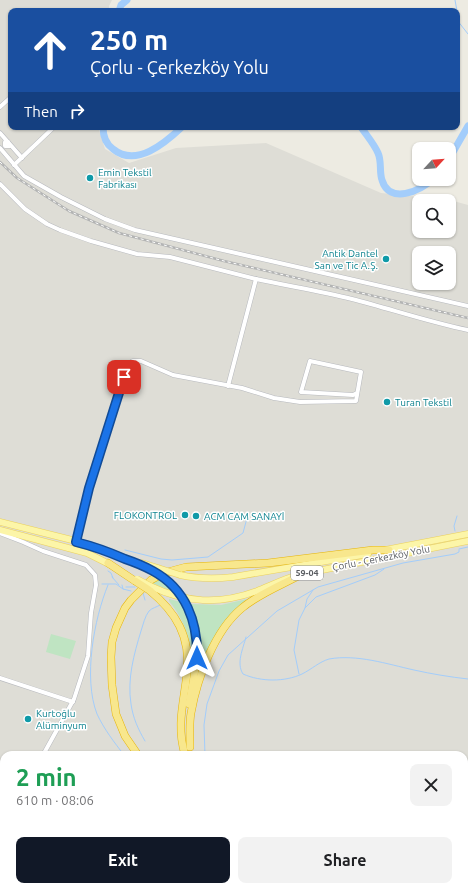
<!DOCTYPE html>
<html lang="en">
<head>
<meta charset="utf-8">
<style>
	:root { --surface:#fff; --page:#f2f2f2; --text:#202124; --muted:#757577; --accent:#111827 }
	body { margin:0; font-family:Ubuntu,sans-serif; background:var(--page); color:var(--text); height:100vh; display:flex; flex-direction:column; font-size:15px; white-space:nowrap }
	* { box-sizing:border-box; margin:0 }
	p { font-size:13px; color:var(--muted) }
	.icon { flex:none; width:22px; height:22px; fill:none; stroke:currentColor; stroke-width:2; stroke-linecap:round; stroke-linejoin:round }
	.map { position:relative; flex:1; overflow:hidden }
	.details { position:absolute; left:0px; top:751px; width:468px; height:140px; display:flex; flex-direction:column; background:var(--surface); border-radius:12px 12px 0 0; box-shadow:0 1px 3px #0004 }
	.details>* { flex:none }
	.hud { position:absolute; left:8px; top:8px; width:452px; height:122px; border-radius:8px; box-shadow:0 1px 3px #0004; background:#1a4fa0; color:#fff; overflow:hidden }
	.needle { width:26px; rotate:64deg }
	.controls { position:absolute; left:412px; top:142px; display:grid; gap:8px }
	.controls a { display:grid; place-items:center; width:44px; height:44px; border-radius:8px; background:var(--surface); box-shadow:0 1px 3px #0004; font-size:20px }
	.pin { position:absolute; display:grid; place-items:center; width:34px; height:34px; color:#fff; margin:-17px; border-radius:8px; box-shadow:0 2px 6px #0006 }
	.me { position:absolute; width:44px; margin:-22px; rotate:0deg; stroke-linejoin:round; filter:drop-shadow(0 0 3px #0008) }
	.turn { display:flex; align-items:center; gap:14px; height:84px; padding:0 16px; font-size:18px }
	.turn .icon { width:52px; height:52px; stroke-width:2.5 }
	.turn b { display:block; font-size:28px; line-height:34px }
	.then { display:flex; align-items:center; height:38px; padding:0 16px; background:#0003; gap:8px; font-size:15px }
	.round { display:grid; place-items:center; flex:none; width:42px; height:42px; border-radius:8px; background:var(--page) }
	.headline { display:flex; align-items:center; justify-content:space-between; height:68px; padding:0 16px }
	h1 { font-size:24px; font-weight:700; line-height:30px; color:#1e9e55 }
	.primary-button { display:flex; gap:8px; margin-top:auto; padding:8px 16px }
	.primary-button a { flex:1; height:46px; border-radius:8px; background:var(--accent); color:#fff; font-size:16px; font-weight:700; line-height:46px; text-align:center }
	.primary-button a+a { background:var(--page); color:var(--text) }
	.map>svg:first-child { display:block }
</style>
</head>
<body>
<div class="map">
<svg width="468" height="891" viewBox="0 0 468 891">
	<rect width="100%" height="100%" fill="#edebe2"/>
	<path fill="#deddd6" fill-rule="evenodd" d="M0,0H112L109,6V11H11V127H98L105,149L129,163L176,148L266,143L381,193L450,200L468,205V891H0ZM419,201H449V231H419ZM419,253H449V283H419ZM4,755H464V887H4Z"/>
	<g fill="#bfe4c2">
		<polygon points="160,578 172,591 152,583"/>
		<path d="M169,599L181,602C193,626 195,640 193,666C191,661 192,654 191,647C187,630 180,614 169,601Z"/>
		<path d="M247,599C229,615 216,632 206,653L201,651L200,632L191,604L221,605Z"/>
		<polygon points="51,634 76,641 70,659 46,652"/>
	</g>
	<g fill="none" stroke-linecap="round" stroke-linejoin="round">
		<g stroke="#a3cdfb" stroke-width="1">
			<polyline points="455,0 457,11"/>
			<polyline points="457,20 468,34"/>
			<polyline points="455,531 454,526 457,516"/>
			<polyline points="459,549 468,547"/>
			<polyline points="125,550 161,559 172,560 208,557 243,533 247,518"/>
			<polyline points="108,571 111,573 113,578"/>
			<polyline points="112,577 119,585"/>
			<polyline points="102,584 116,584 123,589"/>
			<path d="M108,585C94,619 83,678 97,714C104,729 114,742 124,755"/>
			<polyline points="122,585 123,589 131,591"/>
			<polyline points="126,587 135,587"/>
			<polyline points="143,593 145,600"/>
			<polyline points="305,608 316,597 375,575 384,569"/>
			<path d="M246,637C243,649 236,663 243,674C261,682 285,682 302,674C312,669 319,662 329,659C357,654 387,664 414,670C432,674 450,677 468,679"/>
			<polyline points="299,674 294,650 299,620 305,608 307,599 313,590"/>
			<path d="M145,741C138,729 133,718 131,704C127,679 134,654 141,631C143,625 145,616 149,611C152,608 157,607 160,605"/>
			<polyline points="126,755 130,751"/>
			<polyline points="205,755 204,725 207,704 219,671 228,655 277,611 318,587 403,563 455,554 459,552 459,550"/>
			<polyline points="390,887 397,891"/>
		</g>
		<g stroke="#a3cdfb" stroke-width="7">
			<polyline points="119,11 121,5 127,0"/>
			<path d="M103,127C103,136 106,144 113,149C136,168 165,143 182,127"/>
			<path d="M361,127C367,136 374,144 378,153C382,162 379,171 382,180C389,205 421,191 433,179"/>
			<polyline points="449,159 468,126"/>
		</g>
		<g stroke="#b7b9be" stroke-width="5">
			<g id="minor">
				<polyline points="0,107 11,97"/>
				<polyline points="0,133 22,158"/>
				<polyline points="8,142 5,142 5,146 10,146"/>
				<polyline points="0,148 24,176 61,197 105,219 135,230 468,306"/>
				<polyline points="14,165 54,127"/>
				<polyline points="0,184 25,209 47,224 60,230 91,241 137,254 170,257 256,279 228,386"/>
				<path d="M256,279C288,286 320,291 352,299C391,309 429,322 468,330"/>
				<polyline points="0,533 23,542 43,551 86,565 95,575 96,585 91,613 88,656 74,699 43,755"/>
				<path d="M76,542C91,481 109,423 128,364L133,361H141L173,375L242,388L274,398L300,402L356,401L361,372L310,361L301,392L353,395L357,393"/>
				<polyline points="0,678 73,702"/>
				<polyline points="0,832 4,826"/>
			</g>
		</g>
		<g stroke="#ebd05c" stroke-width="7">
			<g id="primary">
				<polyline points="0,522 72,540 117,555"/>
				<polyline points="0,530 87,553 111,565"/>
				<polyline points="385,550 468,534"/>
				<polyline points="142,563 158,568"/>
				<path d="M180,575C198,579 215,579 233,577L368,554"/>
				<path d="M150,586C186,603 219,605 257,591C272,585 286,578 302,574L468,541"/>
			</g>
		</g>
		<g stroke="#e6b409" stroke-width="8">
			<g id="motorway">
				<polyline points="114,554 152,570"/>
				<polyline points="108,563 135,581"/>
				<polyline points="165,579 177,591"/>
				<path d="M149,590C176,612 191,637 187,673C184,702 176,725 185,755"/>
				<path d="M185,602C204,639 196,665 189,704"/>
				<path d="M190,747C190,736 189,724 191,713C197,679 214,631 242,608C260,593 282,585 302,574"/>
				<polyline points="138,755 125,736 116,714 112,685 111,657 112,642 116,628 125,608 131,600 151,580 164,573 186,567 268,563 373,550 389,550"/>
				<polyline points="360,887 367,891"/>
				<polyline points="375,887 382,891"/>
			</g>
		</g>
		<use href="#minor" stroke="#fff" stroke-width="4"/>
		<use href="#primary" stroke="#fcf5a8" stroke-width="6"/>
		<use href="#motorway" stroke="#f8e78d" stroke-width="7"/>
		<g stroke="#b3b4b4" stroke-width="2.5">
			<polyline id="rail" points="0,162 17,178 69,211 119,233 224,261 468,318"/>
		</g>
		<use href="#rail" stroke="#fff" stroke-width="1" stroke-dasharray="3" stroke-linecap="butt"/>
		<g stroke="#ebd05c" stroke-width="7" stroke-linecap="butt">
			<g id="primary-bridge">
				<polyline points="158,568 180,575"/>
				<polyline points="137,579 150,586"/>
			</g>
		</g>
		<g stroke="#e6b409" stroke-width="8" stroke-linecap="butt">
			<g id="motorway-bridge">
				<polyline points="152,570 165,579"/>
				<polyline points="135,581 149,590"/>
				<polyline points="177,591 185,602"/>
			</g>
		</g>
		<use href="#primary-bridge" stroke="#fcf5a8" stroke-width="6"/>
		<use href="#motorway-bridge" stroke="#f8e78d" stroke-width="7"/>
	</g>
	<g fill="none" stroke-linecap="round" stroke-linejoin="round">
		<g stroke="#114b97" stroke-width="10">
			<path id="route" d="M124,377L89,488L76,542C92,546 109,552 125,559C134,562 144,566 153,571C186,589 198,622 197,658"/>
		</g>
		<use href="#route" stroke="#1a73e8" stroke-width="7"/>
	</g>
	<g fill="#0f9aa8" stroke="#fff" stroke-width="1.5">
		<circle cx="90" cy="178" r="4"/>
		<circle cx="386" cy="259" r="4"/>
		<circle cx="387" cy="402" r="4"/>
		<circle cx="185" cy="515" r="4"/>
		<circle cx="196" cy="516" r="4"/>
		<circle cx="28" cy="719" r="4"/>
	</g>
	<g text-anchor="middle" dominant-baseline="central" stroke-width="3" stroke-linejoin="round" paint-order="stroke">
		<rect fill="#fff" stroke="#8c8e91" stroke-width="1" x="291" y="566" width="32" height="14" rx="3"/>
		<g font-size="9" font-weight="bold" fill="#5a5d62">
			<text x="307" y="573">59-04</text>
		</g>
		<g font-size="10" fill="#0d838f" stroke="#fff" text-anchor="start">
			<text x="98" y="172">Emin Tekstil<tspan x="98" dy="12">Fabrikası</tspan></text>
			<text x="378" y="253" text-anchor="end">Antik Dantel<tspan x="378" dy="12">San ve Tic A.Ş.</tspan></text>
			<text x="395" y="402">Turan Tekstil</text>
			<text x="177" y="515" text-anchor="end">FLOKONTROL</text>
			<text x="204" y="516">ACM CAM SANAYİ</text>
			<text x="36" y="713">Kurtoğlu<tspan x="36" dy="12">Alüminyum</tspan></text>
		</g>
		<g font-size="10" fill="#5a5d62" stroke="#fff">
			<text transform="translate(381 558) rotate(-11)">Çorlu - Çerkezköy Yolu</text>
		</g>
	</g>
</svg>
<div class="controls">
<a><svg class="needle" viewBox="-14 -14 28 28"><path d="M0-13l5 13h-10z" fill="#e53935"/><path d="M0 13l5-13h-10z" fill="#757577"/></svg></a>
<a><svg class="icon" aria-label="search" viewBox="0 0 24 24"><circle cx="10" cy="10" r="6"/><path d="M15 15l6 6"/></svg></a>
<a><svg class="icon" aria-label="layers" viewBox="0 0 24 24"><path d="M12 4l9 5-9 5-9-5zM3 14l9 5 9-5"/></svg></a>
</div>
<div class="pin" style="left:124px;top:377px;background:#d93025"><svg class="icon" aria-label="arrive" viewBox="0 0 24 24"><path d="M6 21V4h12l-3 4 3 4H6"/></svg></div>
<svg class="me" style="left:197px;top:658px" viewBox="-20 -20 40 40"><path d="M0-17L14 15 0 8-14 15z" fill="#1a73e8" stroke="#fff" stroke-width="4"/></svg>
<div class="hud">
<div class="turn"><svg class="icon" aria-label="ahead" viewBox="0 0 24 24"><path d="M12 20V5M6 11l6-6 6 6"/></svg><div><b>250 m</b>Çorlu - Çerkezköy Yolu</div></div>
<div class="then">Then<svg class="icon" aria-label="right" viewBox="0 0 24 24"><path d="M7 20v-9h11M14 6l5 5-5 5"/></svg></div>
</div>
<section class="details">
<div class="headline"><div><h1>2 min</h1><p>610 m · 08:06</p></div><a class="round"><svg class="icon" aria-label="close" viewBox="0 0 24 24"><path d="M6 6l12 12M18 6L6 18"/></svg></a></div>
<div class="primary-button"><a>Exit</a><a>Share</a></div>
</section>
</div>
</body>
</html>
